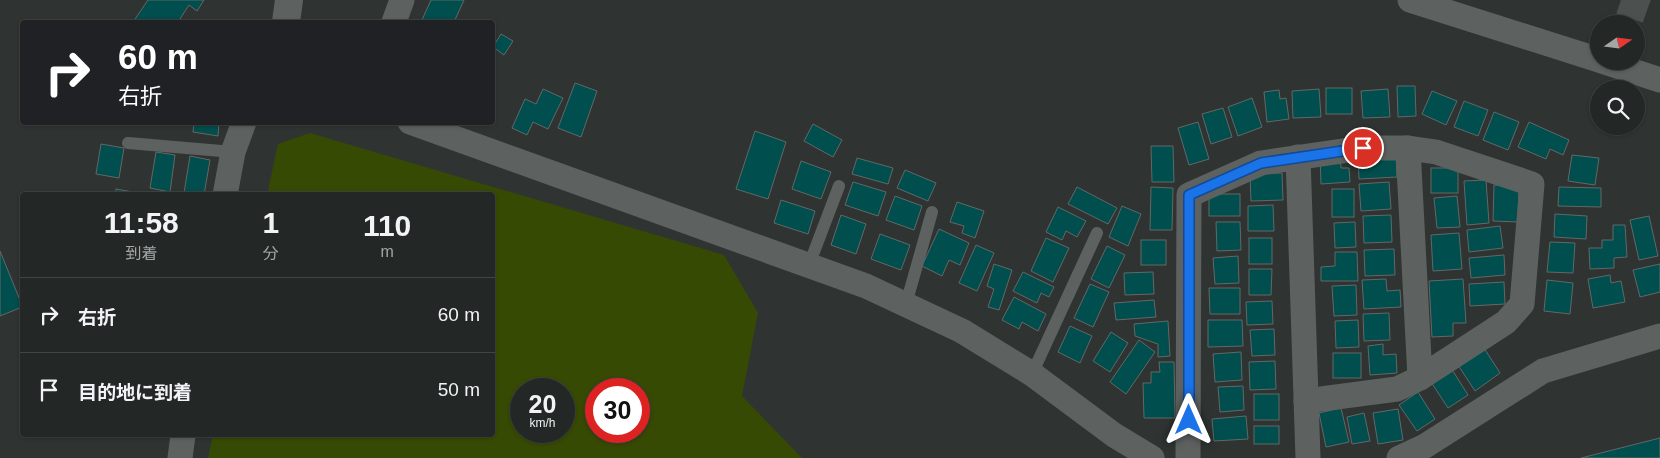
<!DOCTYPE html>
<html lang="ja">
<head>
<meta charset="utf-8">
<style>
	:root { --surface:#232726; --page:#2b2f2e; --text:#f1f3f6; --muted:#a3a5a7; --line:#404443 }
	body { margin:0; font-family:Helvetica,"Noto Sans JP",sans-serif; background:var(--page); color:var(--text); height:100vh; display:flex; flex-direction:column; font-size:19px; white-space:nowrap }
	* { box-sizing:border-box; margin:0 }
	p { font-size:16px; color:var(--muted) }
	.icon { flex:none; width:28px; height:28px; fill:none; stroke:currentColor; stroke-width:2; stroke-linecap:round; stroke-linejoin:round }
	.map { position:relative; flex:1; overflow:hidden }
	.side { position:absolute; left:20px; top:192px; width:475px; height:245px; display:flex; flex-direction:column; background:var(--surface); border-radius:5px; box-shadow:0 1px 4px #0004,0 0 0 1px var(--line) }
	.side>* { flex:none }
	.hud { position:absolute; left:20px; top:20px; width:475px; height:105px; border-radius:5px; box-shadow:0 1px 4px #0004,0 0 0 1px var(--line); background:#202124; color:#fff; overflow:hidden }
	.needle { width:32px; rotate:76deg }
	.tools { position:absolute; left:1590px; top:15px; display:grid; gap:10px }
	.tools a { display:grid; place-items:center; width:55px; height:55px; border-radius:50%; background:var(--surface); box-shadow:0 1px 4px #0004,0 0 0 1px var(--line); font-size:25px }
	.speed { position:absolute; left:510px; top:378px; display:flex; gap:10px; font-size:25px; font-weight:700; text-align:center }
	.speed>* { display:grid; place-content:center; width:65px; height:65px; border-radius:50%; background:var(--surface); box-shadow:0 1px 4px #0004,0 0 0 1px var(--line); line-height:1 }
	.speed small { font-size:12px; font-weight:400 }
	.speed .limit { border:8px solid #d22; background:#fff; color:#111 }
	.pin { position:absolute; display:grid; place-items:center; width:42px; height:42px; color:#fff; margin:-21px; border:2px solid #fff; border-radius:50%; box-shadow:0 1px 5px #0007 }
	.me { position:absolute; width:55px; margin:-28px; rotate:0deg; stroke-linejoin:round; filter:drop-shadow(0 0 4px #0008) }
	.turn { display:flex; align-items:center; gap:18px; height:105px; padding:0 15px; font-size:22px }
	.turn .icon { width:65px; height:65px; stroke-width:2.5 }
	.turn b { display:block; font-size:35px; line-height:42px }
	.eta { display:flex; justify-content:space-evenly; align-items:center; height:85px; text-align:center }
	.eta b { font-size:30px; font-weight:700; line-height:35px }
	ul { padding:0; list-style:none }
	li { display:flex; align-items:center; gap:15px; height:75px; padding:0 15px; border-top:1px solid var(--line) }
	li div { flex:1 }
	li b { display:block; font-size:19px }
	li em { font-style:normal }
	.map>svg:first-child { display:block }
</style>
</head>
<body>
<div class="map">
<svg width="1660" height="458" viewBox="0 0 1660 458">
	<rect width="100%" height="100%" fill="#2f3432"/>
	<path fill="#374a03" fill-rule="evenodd" d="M310,133L724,255L758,313L742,396L802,458H208L213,435H492V195H267L278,144ZM521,389H564V431H521ZM596,389H639V431H596Z"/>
	<g fill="#004e4d" stroke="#626867">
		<polygon points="148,0 204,0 197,11 189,5 178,22 133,22"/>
		<polygon points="431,0 464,0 454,22 421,22"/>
		<polygon points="501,34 513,41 504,55 493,47"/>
		<polygon points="575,83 597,91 581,137 558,128"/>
		<polygon points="1397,86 1415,86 1416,116 1398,117"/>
		<rect x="1326" y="88" width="26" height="26"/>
		<polygon points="543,89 563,98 548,129 533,122 527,135 512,128 525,99 536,104"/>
		<polygon points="1319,89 1321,117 1293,118 1292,91"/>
		<polygon points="1388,89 1390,117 1363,118 1361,91"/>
		<polygon points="1279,90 1280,99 1286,98 1289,119 1267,122 1264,92"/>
		<polygon points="1432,91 1457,101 1446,125 1422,114"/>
		<polygon points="1252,98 1262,127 1238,136 1228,107"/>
		<polygon points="1464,101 1488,110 1478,136 1454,127"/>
		<polygon points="1223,108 1232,137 1211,144 1202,114"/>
		<polygon points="1494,112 1519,122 1508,150 1483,140"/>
		<polygon points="194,122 219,122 218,136 193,132"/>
		<polygon points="1198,122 1209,159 1189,165 1178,128"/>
		<polygon points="1529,122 1569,140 1563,155 1550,149 1546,159 1518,147"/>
		<polygon points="813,124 842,140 833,157 804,141"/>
		<polygon points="755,131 786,142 768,199 736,189"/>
		<polygon points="101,144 124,148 119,178 96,174"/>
		<polygon points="1151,146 1173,146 1174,182 1152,182"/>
		<polygon points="156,152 175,155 170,192 150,188"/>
		<polygon points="1572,155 1599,158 1595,185 1568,181"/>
		<polygon points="190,156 210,160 204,195 184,193"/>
		<polygon points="1340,156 1341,168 1349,168 1350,182 1321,184 1320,157"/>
		<polygon points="1396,156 1397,177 1359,179 1358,158"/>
		<polygon points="857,158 893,168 888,184 852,174"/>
		<polygon points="801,161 831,172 821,199 792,189"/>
		<rect x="1431" y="168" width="27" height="25"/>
		<polygon points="905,170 936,183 928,201 897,188"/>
		<polygon points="1282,173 1283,200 1251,201 1250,174"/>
		<polygon points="1486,180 1489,223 1467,225 1464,181"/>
		<polygon points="853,182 886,192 878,216 845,205"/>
		<polygon points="1389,182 1391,209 1361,211 1359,184"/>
		<polygon points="1494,185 1519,185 1518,222 1493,221"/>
		<polygon points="1077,187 1117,208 1108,224 1068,204"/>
		<polygon points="1151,187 1173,188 1172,230 1150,230"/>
		<polygon points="1559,187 1601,188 1601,207 1558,206"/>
		<polygon points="116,189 144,194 144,195 115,195"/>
		<rect x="1332" y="189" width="22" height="28"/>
		<rect x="1209" y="194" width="31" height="22"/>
		<polygon points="895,196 922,206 914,230 886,220"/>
		<polygon points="1457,196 1460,227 1437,228 1434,198"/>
		<polygon points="781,200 815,211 808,234 774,223"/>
		<polygon points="957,202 984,211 975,238 962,233 964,226 950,222"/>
		<polygon points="1273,205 1274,231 1248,231 1248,206"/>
		<polygon points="1122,206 1141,214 1128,246 1109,237"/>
		<polygon points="1058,207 1086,221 1077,237 1066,231 1062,240 1046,232"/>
		<polygon points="1555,214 1587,216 1586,239 1554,237"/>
		<polygon points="841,215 866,224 856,254 831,245"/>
		<polygon points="1391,215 1392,242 1364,243 1363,216"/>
		<polygon points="1649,216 1658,256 1639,260 1630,220"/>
		<polygon points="1216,222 1240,222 1241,250 1217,251"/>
		<polygon points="1355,222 1356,247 1335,248 1334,223"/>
		<polygon points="1613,225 1625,225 1627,257 1614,258 1614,268 1590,269 1589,248 1602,248 1602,240 1613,240"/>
		<polygon points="1500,226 1503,248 1469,252 1467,230"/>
		<polygon points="939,229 969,243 960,265 949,260 942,276 922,266"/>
		<polygon points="1459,233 1462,269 1433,271 1431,235"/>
		<polygon points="880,234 910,245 901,270 871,259"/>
		<polygon points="1046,238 1069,248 1053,282 1031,271"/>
		<rect x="1249" y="238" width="23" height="26"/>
		<rect x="1141" y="240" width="25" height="25"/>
		<polygon points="1550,242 1575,243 1573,273 1547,272"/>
		<polygon points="976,245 994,253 977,291 959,283"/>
		<polygon points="1107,246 1125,255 1109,288 1091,279"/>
		<polygon points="1394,249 1395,275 1365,276 1364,250"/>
		<polygon points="0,251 22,305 22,307 0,316"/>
		<polygon points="1335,252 1357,252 1358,281 1321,281 1321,267 1335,266"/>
		<polygon points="1504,255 1505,275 1471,278 1469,258"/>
		<polygon points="1238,256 1239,283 1215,284 1213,258"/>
		<polygon points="994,264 1012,270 999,310 988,307 994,289 987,286"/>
		<polygon points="1660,264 1660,292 1640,297 1633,270"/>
		<polygon points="1249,269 1272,269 1271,295 1249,295"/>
		<polygon points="1023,272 1054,287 1049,297 1041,293 1037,303 1013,291"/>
		<polygon points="1153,272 1154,294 1125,295 1124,273"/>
		<polygon points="1610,275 1611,283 1621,281 1625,302 1593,308 1588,279"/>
		<polygon points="1386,279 1387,291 1400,290 1401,307 1364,309 1362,280"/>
		<polygon points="1463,279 1466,323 1453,323 1453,336 1432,337 1429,281"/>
		<polygon points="1547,280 1573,283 1570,314 1544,311"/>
		<polygon points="1504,282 1505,304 1470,306 1469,284"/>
		<polygon points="1090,284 1109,292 1093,327 1074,318"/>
		<polygon points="1356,285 1357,315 1334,316 1332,286"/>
		<polygon points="1209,288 1240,288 1240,314 1210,314"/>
		<polygon points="1014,297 1046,314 1038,331 1022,322 1019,329 1002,320"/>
		<polygon points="1154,300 1156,317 1116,320 1114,303"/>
		<polygon points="1272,301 1273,324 1247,325 1246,302"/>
		<polygon points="1389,313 1390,340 1364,341 1363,314"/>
		<polygon points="1208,320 1242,320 1243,346 1208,347"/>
		<polygon points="1358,320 1359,347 1336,348 1335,321"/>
		<polygon points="1168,321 1170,356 1158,357 1158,344 1135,336 1134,324"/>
		<polygon points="1070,326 1092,336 1080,363 1058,352"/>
		<polygon points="1274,329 1275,355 1252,356 1250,330"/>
		<polygon points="1111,332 1128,343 1110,372 1093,361"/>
		<polygon points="1139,340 1155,352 1126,394 1110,382"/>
		<polygon points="1383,344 1383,355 1396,354 1397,373 1370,375 1368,346"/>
		<polygon points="1484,348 1500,373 1475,391 1458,365"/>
		<polygon points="1241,352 1242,380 1215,382 1213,354"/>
		<rect x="1333" y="353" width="28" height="25"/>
		<polygon points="1275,361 1276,389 1250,390 1249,362"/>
		<polygon points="1159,362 1174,362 1175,418 1144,418 1143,383 1151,383 1151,372 1160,372"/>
		<polygon points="1451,368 1468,395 1448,408 1431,382"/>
		<polygon points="1243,386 1244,410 1220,412 1218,387"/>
		<polygon points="1418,392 1435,419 1417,431 1399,405"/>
		<rect x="1254" y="394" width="25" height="26"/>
		<polygon points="1341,408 1349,442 1326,447 1319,413"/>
		<polygon points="1398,409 1403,440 1378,444 1373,413"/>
		<polygon points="1364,413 1370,441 1352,444 1347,417"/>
		<polygon points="1246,416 1248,439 1214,441 1212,419"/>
		<rect x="1254" y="426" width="25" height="18"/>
		<polygon points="1660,438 1660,458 1581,458"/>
	</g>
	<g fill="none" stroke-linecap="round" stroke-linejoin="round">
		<polyline stroke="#4c504e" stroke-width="28" stroke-dasharray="28 14" stroke-linecap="butt" points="1621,0 1660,14"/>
		<g stroke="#5d6260" stroke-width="12">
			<polyline points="128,143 233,152"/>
			<polyline points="809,265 839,186"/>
			<polyline points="906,304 932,212"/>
			<polyline points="1032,374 1097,233"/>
		</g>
		<g stroke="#5d6260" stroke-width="25">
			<polyline points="1410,0 1599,60"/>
			<polyline points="394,22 402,0"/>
			<polyline points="1602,61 1660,80"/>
			<polyline points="410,122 866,286 962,331 1032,374 1114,435 1152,458"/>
			<polyline points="1408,148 1420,378"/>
			<polyline points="1298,157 1308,458"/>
			<polyline points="225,195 233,152 244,122"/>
			<polyline points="180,458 183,435"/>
			<polyline points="1188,458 1189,195 1261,163 1363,148 1408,148 1436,152 1532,184 1522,304 1506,322 1420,378 1397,389 1306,401"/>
			<polyline points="1399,458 1425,446 1543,371 1660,336"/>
		</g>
		<polyline stroke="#5d6260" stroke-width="28" points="286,22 289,0"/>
	</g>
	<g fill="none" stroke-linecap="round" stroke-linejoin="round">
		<g stroke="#114b97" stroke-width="12">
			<polyline id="route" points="1189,420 1189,195 1261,163 1363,148"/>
		</g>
		<use href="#route" stroke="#1a73e8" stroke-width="9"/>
	</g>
</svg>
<div class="tools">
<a><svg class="needle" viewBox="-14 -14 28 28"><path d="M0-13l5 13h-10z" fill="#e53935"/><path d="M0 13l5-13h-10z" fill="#a3a5a7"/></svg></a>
<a><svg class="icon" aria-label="search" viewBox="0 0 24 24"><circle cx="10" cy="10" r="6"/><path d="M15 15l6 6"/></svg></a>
</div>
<div class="speed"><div>20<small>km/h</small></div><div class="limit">30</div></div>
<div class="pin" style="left:1363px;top:148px;background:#d93025"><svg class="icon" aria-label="arrive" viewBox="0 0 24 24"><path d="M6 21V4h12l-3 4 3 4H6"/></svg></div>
<svg class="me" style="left:1189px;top:420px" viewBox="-20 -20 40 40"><path d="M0-17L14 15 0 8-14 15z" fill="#1a73e8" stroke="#fff" stroke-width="4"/></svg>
<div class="hud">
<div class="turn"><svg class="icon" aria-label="right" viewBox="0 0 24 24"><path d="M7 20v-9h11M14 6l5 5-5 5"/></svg><div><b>60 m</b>右折</div></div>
</div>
<section class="side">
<div class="eta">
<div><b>11:58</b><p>到着</p></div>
<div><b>1</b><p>分</p></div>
<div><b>110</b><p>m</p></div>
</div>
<ul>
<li><svg class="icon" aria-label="right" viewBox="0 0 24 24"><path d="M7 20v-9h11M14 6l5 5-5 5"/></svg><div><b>右折</b></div><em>60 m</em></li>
<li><svg class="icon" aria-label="arrive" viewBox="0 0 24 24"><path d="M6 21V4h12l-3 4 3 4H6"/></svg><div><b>目的地に到着</b></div><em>50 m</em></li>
</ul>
</section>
</div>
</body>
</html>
